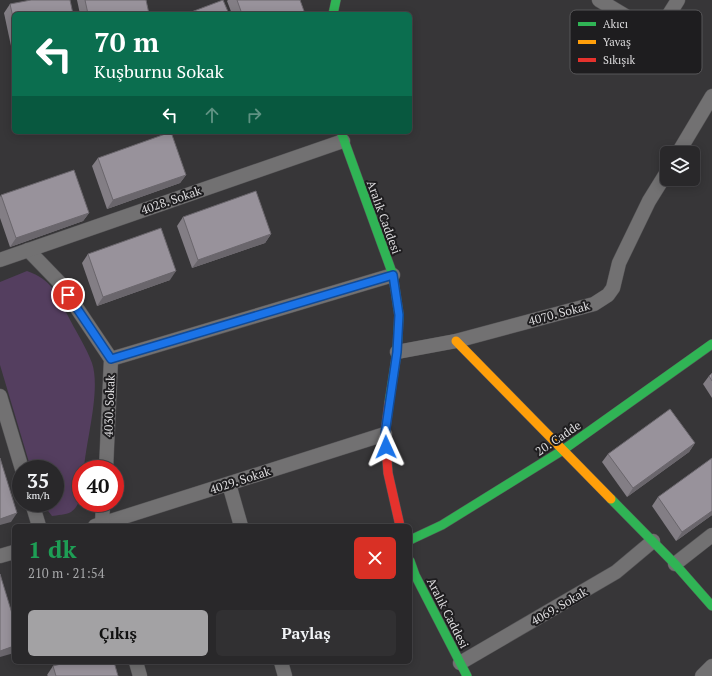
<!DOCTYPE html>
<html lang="tr">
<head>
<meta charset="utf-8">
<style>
	:root { --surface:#29282a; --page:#313032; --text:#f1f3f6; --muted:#a5a6a8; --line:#454447; --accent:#a3a2a4 }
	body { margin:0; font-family:"PT Serif",serif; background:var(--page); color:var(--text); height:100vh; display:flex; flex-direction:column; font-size:15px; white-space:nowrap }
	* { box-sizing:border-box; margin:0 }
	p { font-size:13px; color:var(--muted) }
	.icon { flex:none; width:22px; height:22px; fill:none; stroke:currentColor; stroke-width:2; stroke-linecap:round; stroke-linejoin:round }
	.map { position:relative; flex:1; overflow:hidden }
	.panel { position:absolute; left:12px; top:524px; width:400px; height:140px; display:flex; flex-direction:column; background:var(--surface); border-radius:6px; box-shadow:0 2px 10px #0003,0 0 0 1px var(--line) }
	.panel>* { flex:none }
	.banner { position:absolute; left:12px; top:12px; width:400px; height:122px; border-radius:6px; box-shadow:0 2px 10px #0003,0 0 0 1px var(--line); background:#0b6e4f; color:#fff; overflow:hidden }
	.tools { position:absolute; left:660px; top:146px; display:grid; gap:8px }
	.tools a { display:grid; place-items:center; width:40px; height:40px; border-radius:6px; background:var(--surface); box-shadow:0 2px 10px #0003,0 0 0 1px var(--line); font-size:20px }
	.speed { position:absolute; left:12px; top:460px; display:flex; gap:8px; font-size:20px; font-weight:700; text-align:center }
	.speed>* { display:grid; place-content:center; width:52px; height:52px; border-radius:50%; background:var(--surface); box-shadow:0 2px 10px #0003,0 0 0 1px var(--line); line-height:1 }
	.speed small { font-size:10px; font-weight:400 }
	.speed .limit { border:6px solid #d22; background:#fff; color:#111 }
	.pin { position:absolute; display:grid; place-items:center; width:34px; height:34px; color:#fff; margin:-17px; border:2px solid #fff; border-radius:50%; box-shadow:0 1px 4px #0007 }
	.me { position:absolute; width:44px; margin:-22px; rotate:359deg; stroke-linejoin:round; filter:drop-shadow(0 0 3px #0008) }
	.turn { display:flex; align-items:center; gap:14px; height:84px; padding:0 16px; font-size:18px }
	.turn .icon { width:52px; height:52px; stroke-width:2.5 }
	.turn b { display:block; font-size:28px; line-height:34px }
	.lanes { display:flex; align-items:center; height:38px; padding:0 16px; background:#0003; justify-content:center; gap:20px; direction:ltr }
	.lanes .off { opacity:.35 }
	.round { display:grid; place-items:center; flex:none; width:42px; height:42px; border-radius:6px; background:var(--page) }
	.overview { display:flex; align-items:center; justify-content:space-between; height:68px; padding:0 16px }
	h1 { font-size:24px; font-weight:600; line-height:30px; color:#1e9e55 }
	.action { display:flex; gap:8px; margin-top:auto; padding:8px 16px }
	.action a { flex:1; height:46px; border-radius:6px; background:var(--accent); color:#111; font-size:16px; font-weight:600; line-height:46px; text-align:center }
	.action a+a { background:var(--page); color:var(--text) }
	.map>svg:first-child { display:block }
</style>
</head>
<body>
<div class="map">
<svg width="712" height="676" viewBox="0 0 712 676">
	<rect width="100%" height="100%" fill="#373638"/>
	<path fill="#543e5f" d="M27,271C52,280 56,293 67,314C75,330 86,347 92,363C101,390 86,440 84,469H81C81,483 84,503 71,512C66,515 57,515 52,516L42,503H55V469H31L0,365V282Z"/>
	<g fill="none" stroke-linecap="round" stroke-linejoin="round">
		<g stroke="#545355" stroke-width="15">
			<g id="street">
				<polyline points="599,0 634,21 652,28 663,24 678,0"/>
				<polyline points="678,153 712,96"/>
				<polyline points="28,250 60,283 111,359 106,469"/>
				<polyline points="0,260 343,141"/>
				<polyline points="397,352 456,341 594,304 608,295 613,288 619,263 649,201 667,172"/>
				<polyline points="111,359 393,275"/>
				<polyline points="0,396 22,469"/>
				<polyline points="229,484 241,526"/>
				<polyline points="32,503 39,526"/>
				<polyline points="95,526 385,434"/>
				<polyline points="102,526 103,503"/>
				<polyline points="0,556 14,552"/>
				<polyline points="675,564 712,535"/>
				<polyline points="136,662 140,676"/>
				<polyline points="281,662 285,676"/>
				<polyline points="460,663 616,572 653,541"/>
				<polyline points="702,676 712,666"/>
			</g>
		</g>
		<g stroke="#545355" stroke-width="10">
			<g id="fast">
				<polyline points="333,14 336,0"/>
				<polyline points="341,132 393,275 399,315 397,352 389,403"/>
				<polyline points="611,499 675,564 712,606"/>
				<polyline points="410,540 442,525 563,450 712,344"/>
				<polyline points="410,561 415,575 467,676"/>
			</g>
		</g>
		<g stroke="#545355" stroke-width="10">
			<polyline id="slow" points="456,341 611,499"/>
		</g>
		<g stroke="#545355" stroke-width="10">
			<polyline id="jam" points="389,403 385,434 388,473 400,526"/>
		</g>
		<use href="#street" stroke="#727172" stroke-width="14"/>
		<use href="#fast" stroke="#30b455" stroke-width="9"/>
		<use href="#slow" stroke="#ff9f0a" stroke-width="9"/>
		<use href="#jam" stroke="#e5322d" stroke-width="9"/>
	</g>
	<g fill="#837e85">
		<polygon points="77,0 146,0 149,14 80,14"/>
		<polygon points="228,0 300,0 305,14 232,14 227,1"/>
		<polygon points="10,4 14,14 14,60 4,13"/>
		<polygon points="98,158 186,175 180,183 107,209 92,166"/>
		<polygon points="1,195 89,213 83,221 10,247 0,218 0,197"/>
		<polygon points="183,217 271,234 265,243 192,268 177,226"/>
		<polygon points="88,254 170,280 97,306 82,263"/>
		<polygon points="712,373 712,398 703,384 709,376"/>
		<polygon points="695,443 689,452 627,497 602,462 608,454"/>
		<polygon points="658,497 712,515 676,541 652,506"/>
		<polygon points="67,662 114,662 118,676 48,676 47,675 53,666"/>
	</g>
	<g fill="#6a666c">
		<polygon points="186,175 180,183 107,209 113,200"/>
		<polygon points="89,213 83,221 10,247 16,238"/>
		<polygon points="271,234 265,243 192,268 198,260"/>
		<polygon points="176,271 170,280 97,306 103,297"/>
		<polygon points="695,443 689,452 627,497 633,488"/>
		<polygon points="712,511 712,515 676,541 682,532"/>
		<polygon points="17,513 11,522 0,525 0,519"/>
		<polygon points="14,646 14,653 0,657 0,651"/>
	</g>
	<g fill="#98929b" stroke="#6a666c">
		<polygon points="31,0 70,0 73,14 14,14 14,22 10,4"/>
		<polygon points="85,0 146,0 149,14 88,14"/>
		<polygon points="223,0 229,14 186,14"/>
		<polygon points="237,0 300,0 305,14 242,14"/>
		<polygon points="171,132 186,175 113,200 98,158"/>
		<polygon points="74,170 89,213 16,238 1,195"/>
		<polygon points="256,191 271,234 198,260 183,217"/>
		<polygon points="161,228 176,271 103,297 88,254"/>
		<polygon points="712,373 712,381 709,376"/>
		<polygon points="670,409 695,443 633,488 608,454"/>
		<polygon points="0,458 17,513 0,519"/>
		<polygon points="712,458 712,511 682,532 658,497"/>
		<polygon points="0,574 14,620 14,646 0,651"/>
		<polygon points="69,662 114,662 118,676 56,676 53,666"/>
	</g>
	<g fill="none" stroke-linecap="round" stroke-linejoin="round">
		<g stroke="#114b97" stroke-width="10">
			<polyline id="route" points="68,295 111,359 393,275 399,315 397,352 385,434 386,447"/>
		</g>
		<use href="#route" stroke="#1a73e8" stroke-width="7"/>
	</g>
	<g text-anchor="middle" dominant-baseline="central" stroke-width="4" stroke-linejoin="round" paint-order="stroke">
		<g font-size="12" fill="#dddcde" stroke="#1e1d1f">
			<text transform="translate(171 200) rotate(-19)">4028. Sokak</text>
			<text transform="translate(384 217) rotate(70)">Aralık Caddesi</text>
			<text transform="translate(559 313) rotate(-15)">4070. Sokak</text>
			<text transform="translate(109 406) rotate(-88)">4030. Sokak</text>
			<text transform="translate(558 438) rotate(-34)">20. Cadde</text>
			<text transform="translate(240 480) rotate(-18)">4029. Sokak</text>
			<text transform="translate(559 606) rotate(-30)">4069. Sokak</text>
			<text transform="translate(448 613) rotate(63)">Aralık Caddesi</text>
		</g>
	</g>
	<rect x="570" y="10" width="132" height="64" rx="6" fill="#1e1d1f" stroke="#575658" stroke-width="1"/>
	<rect x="578" y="22" width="18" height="4" fill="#30b455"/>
	<rect x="578" y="40" width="18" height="4" fill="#ff9f0a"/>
	<rect x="578" y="58" width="18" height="4" fill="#e5322d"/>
	<g font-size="11" fill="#dddcde">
		<text x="603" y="28">Akıcı</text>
		<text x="603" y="46">Yavaş</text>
		<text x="603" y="64">Sıkışık</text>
	</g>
</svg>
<div class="tools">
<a><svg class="icon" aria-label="layers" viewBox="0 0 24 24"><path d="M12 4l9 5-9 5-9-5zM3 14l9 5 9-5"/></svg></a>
</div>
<div class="speed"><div>35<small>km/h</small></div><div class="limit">40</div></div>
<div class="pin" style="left:68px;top:295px;background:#d93025"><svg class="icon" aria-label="arrive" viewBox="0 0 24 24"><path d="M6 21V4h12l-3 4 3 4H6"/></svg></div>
<svg class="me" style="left:386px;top:447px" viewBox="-20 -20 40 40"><path d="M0-17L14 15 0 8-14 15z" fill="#1a73e8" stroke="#fff" stroke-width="4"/></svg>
<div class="banner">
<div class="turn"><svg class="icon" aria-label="left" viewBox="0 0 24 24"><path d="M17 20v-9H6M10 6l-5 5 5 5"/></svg><div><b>70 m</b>Kuşburnu Sokak</div></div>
<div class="lanes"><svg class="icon" aria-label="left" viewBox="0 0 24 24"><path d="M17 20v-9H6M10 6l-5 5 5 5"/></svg><svg class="icon off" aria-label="ahead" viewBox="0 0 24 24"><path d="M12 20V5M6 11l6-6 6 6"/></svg><svg class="icon off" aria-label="right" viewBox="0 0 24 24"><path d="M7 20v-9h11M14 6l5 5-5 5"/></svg></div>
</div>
<section class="panel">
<div class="overview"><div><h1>1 dk</h1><p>210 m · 21:54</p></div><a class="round" style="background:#d93025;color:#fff"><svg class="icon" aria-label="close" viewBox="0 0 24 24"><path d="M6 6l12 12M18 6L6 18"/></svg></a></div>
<div class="action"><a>Çıkış</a><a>Paylaş</a></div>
</section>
</div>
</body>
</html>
